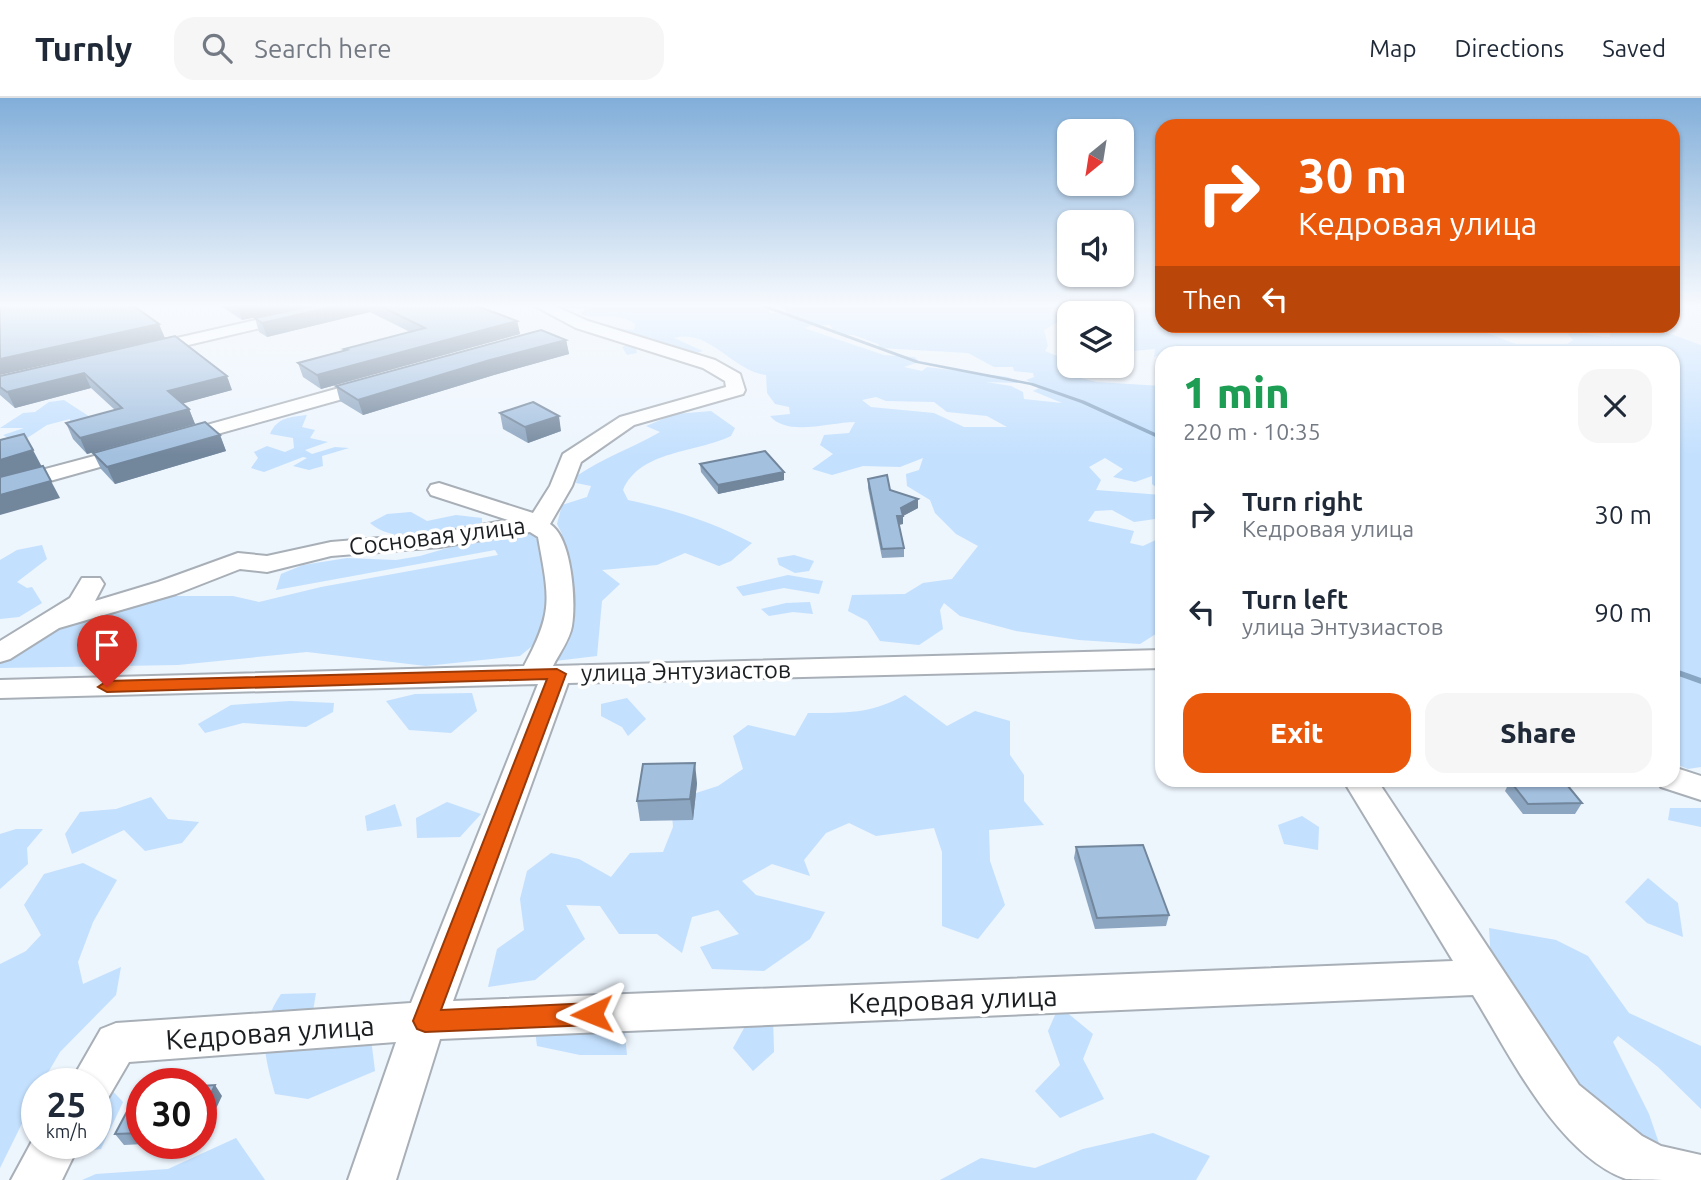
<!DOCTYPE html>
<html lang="en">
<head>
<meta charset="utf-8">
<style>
	:root { --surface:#fff; --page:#f6f6f7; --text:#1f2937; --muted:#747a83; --line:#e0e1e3; --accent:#ea580c }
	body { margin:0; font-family:Ubuntu,sans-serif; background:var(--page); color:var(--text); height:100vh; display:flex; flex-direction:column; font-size:26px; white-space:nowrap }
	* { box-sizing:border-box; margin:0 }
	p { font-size:23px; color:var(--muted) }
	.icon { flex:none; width:38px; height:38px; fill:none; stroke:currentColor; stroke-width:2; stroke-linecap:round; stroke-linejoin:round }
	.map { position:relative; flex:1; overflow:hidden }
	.drawer { position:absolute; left:1155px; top:248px; width:525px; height:441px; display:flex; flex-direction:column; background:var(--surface); border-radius:21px; box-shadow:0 2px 5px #0004 }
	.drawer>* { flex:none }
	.top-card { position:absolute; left:1155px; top:21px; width:525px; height:214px; border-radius:21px; box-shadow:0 2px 5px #0004; background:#ea580c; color:#fff; overflow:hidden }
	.needle { width:46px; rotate:210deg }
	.tools { position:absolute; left:1057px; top:21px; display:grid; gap:14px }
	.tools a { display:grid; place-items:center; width:77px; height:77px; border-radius:14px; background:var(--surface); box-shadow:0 2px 5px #0004; font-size:35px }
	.speed { position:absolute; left:21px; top:970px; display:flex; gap:14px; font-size:35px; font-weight:700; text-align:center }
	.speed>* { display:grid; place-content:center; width:91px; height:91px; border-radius:50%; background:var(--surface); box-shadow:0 2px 5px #0004; line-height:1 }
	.speed small { font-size:18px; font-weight:400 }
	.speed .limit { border:10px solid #d22; background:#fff; color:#111 }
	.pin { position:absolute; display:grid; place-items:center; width:60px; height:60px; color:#fff; margin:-72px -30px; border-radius:50% 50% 50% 0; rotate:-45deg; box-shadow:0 0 7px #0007 }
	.pin .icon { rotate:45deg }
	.me { position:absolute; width:77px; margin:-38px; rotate:268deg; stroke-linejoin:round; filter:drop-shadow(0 0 5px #0008) }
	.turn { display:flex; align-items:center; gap:24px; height:147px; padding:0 28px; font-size:32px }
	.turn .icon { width:91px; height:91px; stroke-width:2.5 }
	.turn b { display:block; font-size:49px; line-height:60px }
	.then { display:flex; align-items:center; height:66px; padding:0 28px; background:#0003; gap:14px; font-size:26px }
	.round { display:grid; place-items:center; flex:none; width:74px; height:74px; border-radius:21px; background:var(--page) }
	.head { display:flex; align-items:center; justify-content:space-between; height:119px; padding:0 28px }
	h1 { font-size:42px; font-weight:800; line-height:52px; color:#1e9e55 }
	.action { display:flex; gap:14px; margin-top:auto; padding:14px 28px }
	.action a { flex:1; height:80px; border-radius:21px; background:var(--accent); color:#fff; font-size:28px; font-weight:800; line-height:80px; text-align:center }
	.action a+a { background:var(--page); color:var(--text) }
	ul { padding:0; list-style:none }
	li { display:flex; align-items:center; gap:21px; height:98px; padding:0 28px }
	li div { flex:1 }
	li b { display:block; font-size:26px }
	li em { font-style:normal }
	header { display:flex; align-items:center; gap:42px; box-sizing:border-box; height:98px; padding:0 35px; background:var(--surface); border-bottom:2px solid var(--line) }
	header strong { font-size:33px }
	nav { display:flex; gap:38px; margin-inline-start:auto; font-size:24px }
	.search { width:490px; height:63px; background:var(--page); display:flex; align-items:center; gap:18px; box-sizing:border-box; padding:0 24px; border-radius:21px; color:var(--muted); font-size:26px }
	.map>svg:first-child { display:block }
</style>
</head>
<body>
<header>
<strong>Turnly</strong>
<div class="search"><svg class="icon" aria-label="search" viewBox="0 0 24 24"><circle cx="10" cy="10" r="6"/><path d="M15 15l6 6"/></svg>Search here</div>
<nav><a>Map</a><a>Directions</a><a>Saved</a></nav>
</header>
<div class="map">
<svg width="1701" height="1082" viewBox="0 0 1701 1082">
	<rect width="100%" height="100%" fill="#edf5fd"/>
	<g fill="#c3e0fe" fill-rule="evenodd">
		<path d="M553,206H767L770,215L788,216L781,206H1066L1057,218L1060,223L1044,232L1048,248L1045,253L1060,259L1061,264L1073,271L1077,279L1097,284L1162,288V394L1152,386V378L1135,384L1113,379L1123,371L1105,360L1089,369L1101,382L1096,392L1162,397V420L1134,424L1112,412L1095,413L1088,423L1134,433L1130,445L1143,448L1162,439V532L1140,546L1079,542L1016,533L960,518L944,505L940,512L943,531L919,547L880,543L867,523L848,513L852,497L905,496L923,485L952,481L978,448L956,436L935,415L930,402L907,388L906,376L919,372L923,360L900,369L863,368L832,377L812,371L833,356L820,347L824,337L849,335L855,324C831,324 787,339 770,318L790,316L789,309L775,306L767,295L766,277C733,273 709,230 674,240L703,253L691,257L636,250L637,255L627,257L622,249L632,245V238L625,233L607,229L634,232L635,226C618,213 599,223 581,216L586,210H560ZM814,227H830L836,236L854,237L878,246L880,250L968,255L994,269H1013L1014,273L1033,275L1034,279L1026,282L1041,289L1033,293L1062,305L1024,301L1023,294L1011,288L986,284L1020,285L1008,279L927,269L922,273L904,269L919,264L915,259L884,257L804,230ZM876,299L886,303L934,304L947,314L987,318L1007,329H964L934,315L871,309L862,302Z"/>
		<path d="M1100,206H1162V228H1477L1476,231L1516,246H1567L1573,242L1568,236C1581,234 1596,239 1610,239L1611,231L1600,228H1649L1701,247V669L1688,671L1673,665V256H1162L1154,259L1155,251L1122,254V215H1085L1112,212L1095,208Z"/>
		<polygon points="64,302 90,319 70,325 70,321 47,327 18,346 3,337 24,330 0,330 23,315 35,314 49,304"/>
		<path d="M711,313L735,330L731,338C696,355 640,352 623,392L628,402C671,411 713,424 752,445L731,463L719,468L685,455L657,467L602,472L620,486L602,503L597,558L555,563L559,526L520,558L426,568L307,554L178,567L0,570V558L54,524L166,498H233L259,504L321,489L498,457L495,452L276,492L281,476L303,467L347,460L396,462L420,458L489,438L530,433L551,456L562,436L557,426L562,407L587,399L591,388L576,385L578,377C605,359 632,350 660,334L646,328L675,316Z"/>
		<path d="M307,317L302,329L315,332L310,340L328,344L305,352L312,356L335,349L349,350L322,358L323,368L309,372L293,368L307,360L303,359L264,374L251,370L258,360L254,354L267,348L285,354L294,350L293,340L270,336C277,319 291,319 307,317Z"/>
		<path d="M411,414L427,423L456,417L482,420V428C450,433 396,449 370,425L387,416Z"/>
		<polygon points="42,447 47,461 17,484 27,490 32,489 42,505 19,519 0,521 0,462 17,452"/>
		<polygon points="794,457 814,463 809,473 795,475 779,467 777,460"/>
		<polygon points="788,477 823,483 819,496 784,490 743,498 736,489"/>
		<polygon points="810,504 813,516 793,514 769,518 761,511 786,505"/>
		<polygon points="472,595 477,613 451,635 409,632 386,603 415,596"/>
		<path d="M905,597L947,628L975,613L1010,623V657L1024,677V703L1044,727L989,732L990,763L1005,807L978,841L942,828V754L934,730L876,738L849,725L826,735L804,762L810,778L772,766L742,783L756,797L825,814L810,841L764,873L712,871L700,849L739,836L718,812L692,819L682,855L657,836H619L600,808L566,807L585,841L535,882L488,889L497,851L524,832L520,801L527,773L551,755L579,761L611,779L630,755L663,754L673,729L671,703L718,688L743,671L733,638L748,627L795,638L808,615C847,615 871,616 905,597Z"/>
		<polygon points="627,600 646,621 628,638 622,629 601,618 601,606"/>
		<polygon points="290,603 334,605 333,614 306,629 243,625 205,635 198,626 231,607"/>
		<polygon points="151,699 168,721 199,724 182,745 145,753 124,732 72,756 65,736 80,714 116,711"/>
		<polygon points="447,704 481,716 460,739 417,740 416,720"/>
		<polygon points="395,706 402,728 367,733 365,718"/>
		<polygon points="1670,710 1701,710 1701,729 1668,722"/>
		<polygon points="1302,718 1319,729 1318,752 1284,746 1278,727"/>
		<polygon points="16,731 43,731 27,750 28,766 0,791 0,736"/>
		<polygon points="83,765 117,782 93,824 78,864 83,886 121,869 116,897 60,954 42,985 37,985 37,995 0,1070 0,866 26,853 41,837 24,807 44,776"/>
		<polygon points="1648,780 1678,805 1683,839 1647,825 1625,804"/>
		<polygon points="1489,830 1556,842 1588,858 1629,915 1701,948 1701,1011 1658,969 1618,938 1613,944 1649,1016 1663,1057 1610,1035 1491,864"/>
		<path d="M316,895L312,919L371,941L375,973L308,1001L275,996C264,956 257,932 281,896Z"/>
		<polygon points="1059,908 1093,936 1083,961 1104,1001 1060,1020 1035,993 1060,967 1048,933"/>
		<polygon points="773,922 774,954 753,973 733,950 748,923"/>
		<polygon points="624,927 627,957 580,957 537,948 535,932"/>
		<polygon points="103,983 123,1004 101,1051 66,1056 12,1082 37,1028 37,1045 96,1045 96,985 83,985"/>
		<polygon points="1153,1035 1210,1058 1196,1082 940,1082 981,1060 1035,1070 1083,1051"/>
		<polygon points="236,1040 265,1082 82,1082 96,1076 168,1071"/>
	</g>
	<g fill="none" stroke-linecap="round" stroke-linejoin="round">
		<g fill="#88a5c2" fill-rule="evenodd">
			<polygon points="743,206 765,207 919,263 1033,285 1085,303 1162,338 1162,342 1081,305 1030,287 916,265 762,209"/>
			<polygon points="1673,570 1701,580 1701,586 1673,576"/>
		</g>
		<g stroke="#a8afb7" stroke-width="4">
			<g id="minor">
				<polygon points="326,206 352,206 349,209 146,257 137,252 146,247"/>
				<path d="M531,206H550L588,223L715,262L740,276L745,292L743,296L634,327L581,364L572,388L550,426C572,440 576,503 572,528C570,541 559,556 553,568L1162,552V570L568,585L453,903L1453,863L1343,682H1377L1579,987L1642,1038L1661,1048L1701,1057V1082C1682,1082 1642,1082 1626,1081C1557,1056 1509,955 1473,897L440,941L396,1082H348L396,944L129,964L108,1000L96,1004V985H70L101,931L116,925L411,905L538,586L0,600V582L524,568C554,513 549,500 538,439L530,434L440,449L331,458L267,474L240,471L176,496L59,530L10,561L0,564V543L70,500L82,480H100L104,486L95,503L158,484L238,455L267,458L331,444L440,435L508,422L431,397L428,392L431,387L439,385L533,415L550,388L563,356L620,319L726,289L725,283L703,270L576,230Z"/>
				<polygon points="375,280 382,282 384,286 382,290 178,347 168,341 171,337"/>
				<polygon points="132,348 139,350 142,354 139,358 0,397 0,383"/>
				<polygon points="1673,669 1701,678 1701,702 1661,689 1657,682 1673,682"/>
				<polygon points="37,1034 37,1045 80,1045 62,1082 11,1082"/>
			</g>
		</g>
		<use href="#minor" fill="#fff" fill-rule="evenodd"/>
	</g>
	<g fill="#8ca5c0">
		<polygon points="218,206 316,206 242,222"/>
		<polygon points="320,206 472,206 517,223 520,236 321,291 303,279 298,265 345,253 344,251 410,234 370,214 267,239 259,234 255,220"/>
		<polygon points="175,238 232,292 183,305 189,311 195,326 87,356 73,341 66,325 115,312 91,290 15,310 0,297 0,278"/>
		<polygon points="566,242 569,256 494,277 363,317 340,303 336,288"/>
		<polygon points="500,315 561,333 528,345 503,331"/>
		<polygon points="220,337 226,353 115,386 101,371 93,355"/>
		<polygon points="700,366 784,374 784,382 718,396 701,374"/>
		<polygon points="868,381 890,392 918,401 918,410 903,418 903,426 899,427 904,450 904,459 882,460 868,390"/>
		<polygon points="1510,683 1582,705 1575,716 1523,716 1505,693"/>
		<polygon points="697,685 693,722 640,723 637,703"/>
		<polygon points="1076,749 1169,817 1166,828 1095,831 1074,760"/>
		<polygon points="142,991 142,1045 164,1045 124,1047 115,1036"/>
	</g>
	<g fill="#72869c">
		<polygon points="255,206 316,206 242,222 238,209"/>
		<polygon points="346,206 367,206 370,214 267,239 262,225"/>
		<polygon points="517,223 520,236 321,291 317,277"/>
		<polygon points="159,226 165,240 0,277 0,261"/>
		<polygon points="566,242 569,256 494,277 363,317 358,302 490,262"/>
		<polygon points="84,275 91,290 15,310 7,294"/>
		<polygon points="227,278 232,292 174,308 168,293"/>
		<polygon points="189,311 195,326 87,356 80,340"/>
		<polygon points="559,318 561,333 528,345 525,329"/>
		<polygon points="220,337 226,353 115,386 107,369"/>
		<polygon points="33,352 42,369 0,381 0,362"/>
		<polygon points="784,374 784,382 718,396 718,387"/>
		<polygon points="51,383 60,400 0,417 0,397"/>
		<polygon points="918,401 918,410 903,418 903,426 896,427 897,418 901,410"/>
		<polygon points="695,665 697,685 693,722 690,701"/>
		<polygon points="215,987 222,998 201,1042 201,1016"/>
	</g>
	<g fill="#a3c0df" stroke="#72869c" stroke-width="2">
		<polygon points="0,206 131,206 159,226 0,261"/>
		<polygon points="232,206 255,206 238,209"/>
		<polygon points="320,206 346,206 262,225 255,220"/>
		<polygon points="376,206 472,206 517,223 317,277 298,265 347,252 344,251 425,230"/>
		<polygon points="541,232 566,242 490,262 358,302 336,288"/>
		<polygon points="175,238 227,278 168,293 189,311 80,340 66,325 122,310 84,275 7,294 0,289 0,278"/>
		<polygon points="533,304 559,318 525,329 500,315"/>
		<polygon points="205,324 220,337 107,369 93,355"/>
		<polygon points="24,336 33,352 0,362 0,342"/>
		<polygon points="765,353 784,374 718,387 700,366"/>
		<polygon points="43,368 51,383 0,397 0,379"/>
		<polygon points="887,377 890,392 918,401 901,410 903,418 897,418 904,450 882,451 868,381"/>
		<polygon points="695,665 690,701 637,703 643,666"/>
		<polygon points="1563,682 1582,705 1528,706 1510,683"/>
		<polygon points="1143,747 1169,817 1097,820 1076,749"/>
		<polygon points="215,987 201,1016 201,988"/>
		<polygon points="139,991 142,991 142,1035 115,1036"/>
	</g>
	<linearGradient id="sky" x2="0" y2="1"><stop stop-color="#81aed9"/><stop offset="0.58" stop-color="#f7fafe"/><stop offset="1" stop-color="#f7fafe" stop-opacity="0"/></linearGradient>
	<rect width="1701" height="357" fill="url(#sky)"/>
	<polygon fill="#ea580c" stroke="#983908" stroke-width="2" points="557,571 566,576 441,912 592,905 600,908 604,916 600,923 592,927 425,934 417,931 413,923 547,581 107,594 98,589 107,583"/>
	<g text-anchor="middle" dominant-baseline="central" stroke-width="7" stroke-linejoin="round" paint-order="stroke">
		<g font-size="24" fill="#1c1f22" stroke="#fff">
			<text transform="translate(437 438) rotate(-7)">Сосновая улица</text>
			<text transform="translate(686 573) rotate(-1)">улица Энтузиастов</text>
		</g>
		<g font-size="28" fill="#1c1f22" stroke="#fff">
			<text transform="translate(953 901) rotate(-2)">Кедровая улица</text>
			<text transform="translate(270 934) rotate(-4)">Кедровая улица</text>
		</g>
	</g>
</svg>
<div class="tools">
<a><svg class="needle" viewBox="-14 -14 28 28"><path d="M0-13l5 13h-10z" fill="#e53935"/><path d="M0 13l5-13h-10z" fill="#747a83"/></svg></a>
<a><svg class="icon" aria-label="sound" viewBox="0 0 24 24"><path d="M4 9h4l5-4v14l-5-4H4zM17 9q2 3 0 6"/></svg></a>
<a><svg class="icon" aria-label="layers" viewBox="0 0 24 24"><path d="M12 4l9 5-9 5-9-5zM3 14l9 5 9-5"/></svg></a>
</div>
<div class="speed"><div>25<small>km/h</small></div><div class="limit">30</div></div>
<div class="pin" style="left:107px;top:589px;background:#d93025"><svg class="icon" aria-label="arrive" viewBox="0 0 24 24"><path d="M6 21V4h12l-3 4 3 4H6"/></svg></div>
<svg class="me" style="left:592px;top:916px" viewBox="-20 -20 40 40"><path d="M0-17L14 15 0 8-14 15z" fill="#ea580c" stroke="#fff" stroke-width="4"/></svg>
<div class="top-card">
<div class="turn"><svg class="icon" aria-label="right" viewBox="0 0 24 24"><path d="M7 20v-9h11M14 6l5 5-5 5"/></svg><div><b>30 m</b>Кедровая улица</div></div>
<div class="then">Then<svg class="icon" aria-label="left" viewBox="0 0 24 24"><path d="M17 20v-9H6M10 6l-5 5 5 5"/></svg></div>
</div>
<section class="drawer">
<div class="head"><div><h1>1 min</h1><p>220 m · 10:35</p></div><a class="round"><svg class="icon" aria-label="close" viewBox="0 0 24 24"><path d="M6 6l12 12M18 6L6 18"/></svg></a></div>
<ul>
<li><svg class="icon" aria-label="right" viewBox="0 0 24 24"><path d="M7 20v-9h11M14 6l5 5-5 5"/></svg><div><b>Turn right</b><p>Кедровая улица</p></div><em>30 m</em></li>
<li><svg class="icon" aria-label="left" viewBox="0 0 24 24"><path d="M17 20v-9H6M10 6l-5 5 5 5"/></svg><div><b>Turn left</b><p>улица Энтузиастов</p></div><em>90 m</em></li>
</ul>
<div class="action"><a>Exit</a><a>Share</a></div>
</section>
</div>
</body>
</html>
